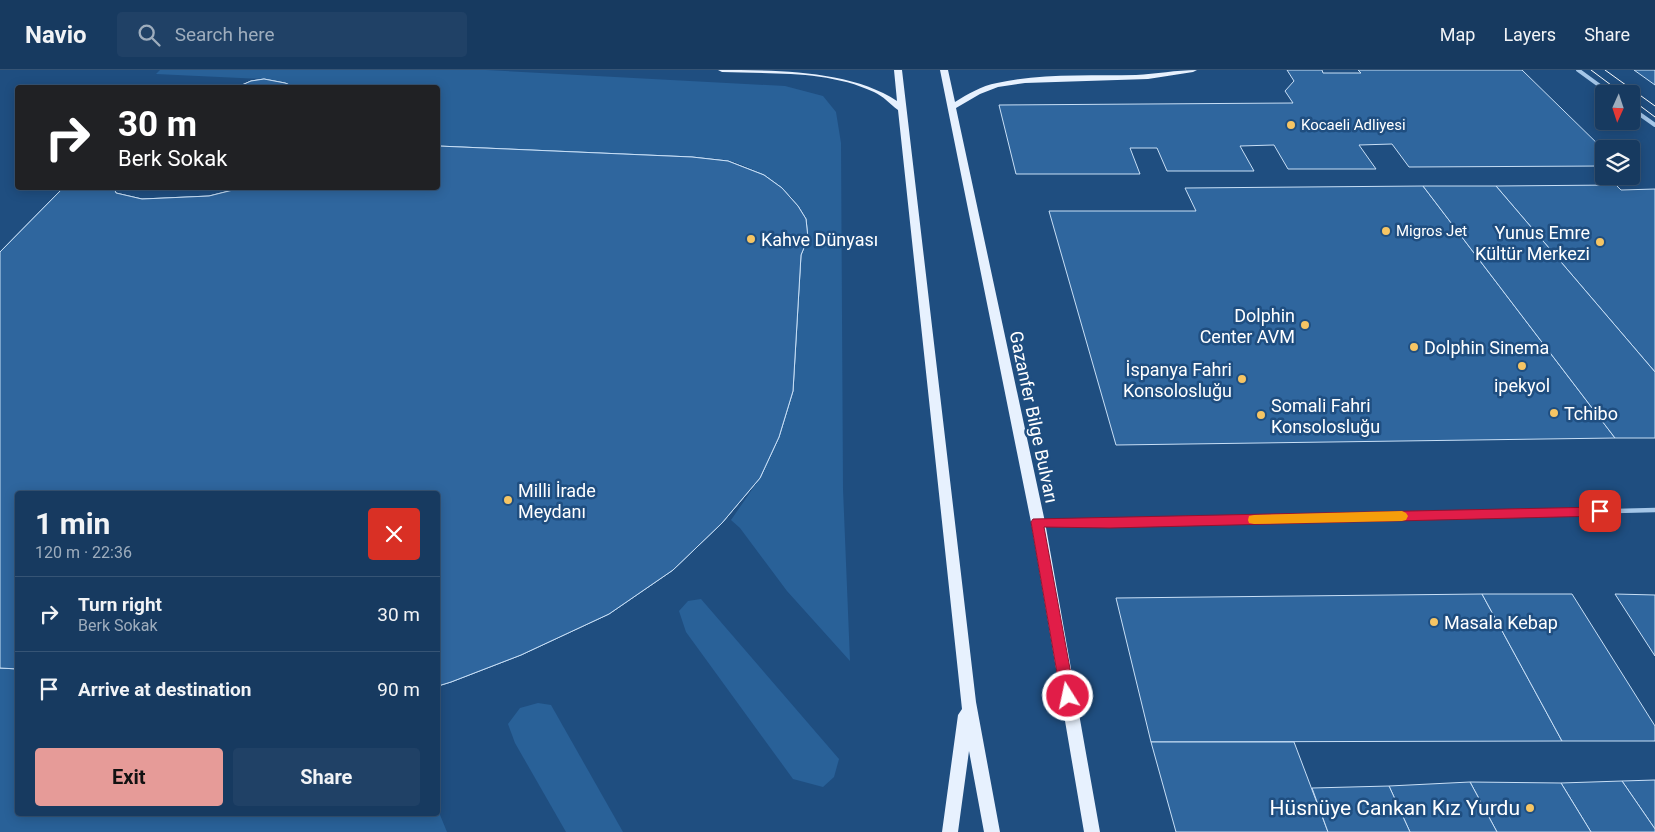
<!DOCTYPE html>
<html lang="en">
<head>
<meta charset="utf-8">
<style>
	:root { --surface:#173a60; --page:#204166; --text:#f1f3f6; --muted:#9eadbd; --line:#365475; --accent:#e69b98 }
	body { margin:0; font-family:Roboto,sans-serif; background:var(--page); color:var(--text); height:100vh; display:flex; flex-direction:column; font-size:19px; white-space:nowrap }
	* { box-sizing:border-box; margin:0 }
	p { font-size:16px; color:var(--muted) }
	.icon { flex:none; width:28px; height:28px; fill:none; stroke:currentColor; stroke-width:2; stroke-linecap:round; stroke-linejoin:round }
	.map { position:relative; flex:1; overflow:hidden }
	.sheet { position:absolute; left:15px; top:421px; width:425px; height:325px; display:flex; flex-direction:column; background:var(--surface); border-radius:5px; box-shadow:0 2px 12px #0003,0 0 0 1px var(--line) }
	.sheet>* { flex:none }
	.guide { position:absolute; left:15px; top:15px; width:425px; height:105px; border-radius:5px; box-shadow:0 2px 12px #0003,0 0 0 1px var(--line); background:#202124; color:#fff; overflow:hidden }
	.needle { width:32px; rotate:183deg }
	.tools { position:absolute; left:1595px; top:15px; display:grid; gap:10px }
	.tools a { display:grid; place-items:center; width:45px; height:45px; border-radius:5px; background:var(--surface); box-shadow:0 2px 12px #0003,0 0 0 1px var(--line); font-size:25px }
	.pin { position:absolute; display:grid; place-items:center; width:42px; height:42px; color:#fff; margin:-21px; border-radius:10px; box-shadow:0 2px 8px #0006 }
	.me { position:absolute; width:55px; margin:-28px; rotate:350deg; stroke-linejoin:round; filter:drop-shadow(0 0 4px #0008) }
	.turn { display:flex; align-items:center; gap:18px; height:105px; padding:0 20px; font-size:22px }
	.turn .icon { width:65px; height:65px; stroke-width:2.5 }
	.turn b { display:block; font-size:35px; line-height:42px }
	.round { display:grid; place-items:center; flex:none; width:52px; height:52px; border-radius:5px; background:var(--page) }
	.headline { display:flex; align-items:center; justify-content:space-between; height:85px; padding:0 20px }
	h1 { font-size:30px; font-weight:700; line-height:38px }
	.action { display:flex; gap:10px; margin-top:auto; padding:10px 20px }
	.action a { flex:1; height:58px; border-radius:5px; background:var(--accent); color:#111; font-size:20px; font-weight:700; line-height:58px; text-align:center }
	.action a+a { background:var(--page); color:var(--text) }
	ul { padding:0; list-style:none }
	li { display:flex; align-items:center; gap:15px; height:75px; padding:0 20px; border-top:1px solid var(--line) }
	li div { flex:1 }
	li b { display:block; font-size:19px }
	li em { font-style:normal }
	header { display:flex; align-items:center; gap:30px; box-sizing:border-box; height:70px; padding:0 25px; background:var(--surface); border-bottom:1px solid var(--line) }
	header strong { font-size:24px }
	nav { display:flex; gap:28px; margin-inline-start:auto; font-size:18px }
	.search { width:350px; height:45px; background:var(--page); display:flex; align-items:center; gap:12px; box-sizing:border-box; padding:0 18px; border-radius:5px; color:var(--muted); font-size:19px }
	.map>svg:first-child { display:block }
</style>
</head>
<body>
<header>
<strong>Navio</strong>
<div class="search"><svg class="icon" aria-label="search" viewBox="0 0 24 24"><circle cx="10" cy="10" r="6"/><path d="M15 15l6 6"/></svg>Search here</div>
<nav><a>Map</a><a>Layers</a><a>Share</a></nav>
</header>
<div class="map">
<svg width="1655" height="762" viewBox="0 0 1655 762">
	<rect width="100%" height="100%" fill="#1f4e80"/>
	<g fill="#296198">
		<path d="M160,0H486L785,16L823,26L836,42L841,73L843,419L850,591L787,521L740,458L731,450L760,408L779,367L801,185C803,180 807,173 808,167C811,130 761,99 730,91C718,88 704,88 692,87L438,76V18H297L264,9L156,4Z"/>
		<polygon points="701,529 839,689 834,707 823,717 793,709 686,562 679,541 688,531"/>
		<polygon points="0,598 17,599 18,744 438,744 438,740 447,762 0,762"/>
		<polygon points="538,633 551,635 623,762 566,762 515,673 508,654 520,638"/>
	</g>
	<g fill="#2f669e" stroke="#c8dff6" fill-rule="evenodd">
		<polygon points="1287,0 1322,0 1323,3 1361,3 1358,0 1522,0 1604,80 1604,96 1409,97 1392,74 1359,75 1376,99 1288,99 1274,75 1240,76 1254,101 1167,101 1157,78 1130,78 1140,104 1016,104 999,35 1293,33 1285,21 1294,11"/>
		<polygon points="1634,0 1655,0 1655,15"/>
		<polygon points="264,9 285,13 297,18 235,18 251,11"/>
		<polygon points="264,9 285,13 297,18 235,18 251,11"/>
		<path d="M438,76L692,87L728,91L764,105L782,118L798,136L806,149L808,168L801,185L793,321L779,367L760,408L722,453L673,500L609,544L521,585L451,612L438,616V424H18V599L0,598V245L26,244L40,245L39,252L22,274V282L34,286L51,283L86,265L95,248L94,233L82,219L58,214L35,215L13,220L0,228V182L63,118H114L116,123L142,129L209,126L241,118H438ZM675,93L690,100L691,108L683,115L669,119L661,118L654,116L647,109V105L655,97ZM247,123H254L264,127L265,134L257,143L233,150L219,148L216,144L218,135L223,131Z"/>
		<polygon points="438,76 692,87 728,91 764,105 782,118 798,136 806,149 808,168 801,185 793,321 779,367 760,408 722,453 673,500 609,544 521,585 451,612 438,616 438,424 18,424 18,599 0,598 0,182 63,118 114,118 116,123 142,129 209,126 241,118 438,118"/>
		<polygon points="1616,115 1621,120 1655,119 1655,302 1496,116"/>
		<polygon points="1423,116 1615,368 1116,375 1049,141 1196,141 1185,118"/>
		<polygon points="1423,116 1496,116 1655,302 1655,368 1615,368"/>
		<polygon points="1482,524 1562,671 1151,672 1116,528"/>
		<polygon points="1482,524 1572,524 1655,656 1655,671 1562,671"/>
		<polygon points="1615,524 1655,525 1655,586"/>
		<polygon points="1151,672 1294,672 1328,762 1176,762"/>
		<polygon points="1655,710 1655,759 1622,711"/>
		<polygon points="1622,711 1655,759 1655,762 1591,762 1561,713"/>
		<polygon points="1470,712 1561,713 1591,762 1497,762"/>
		<polygon points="1470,712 1497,762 1410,762 1389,716"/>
		<polygon points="1389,716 1410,762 1328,762 1312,718"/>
	</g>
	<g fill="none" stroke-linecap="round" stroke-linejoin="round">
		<g stroke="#a4c6e8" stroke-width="4">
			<polyline points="1578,0 1611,24"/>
			<polyline points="1631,38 1655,55"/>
		</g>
		<polyline stroke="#a4c6e8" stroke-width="4.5" points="1499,444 1655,440"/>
		<polyline stroke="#a4c6e8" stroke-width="6" points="1038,452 1110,453 1551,442"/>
		<g fill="#e7f1fe" fill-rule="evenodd">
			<path d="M718,0C774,0 851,0 897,31L894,0H902L976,632L1000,762H984L969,681L958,762H942L958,645L962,639L898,40C890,34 883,26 874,22C828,0 771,4 722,2Z"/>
			<path d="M940,0H948L955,32C968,24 981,16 997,13C1040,3 1091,6 1136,5C1156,4 1176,0 1197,0L1193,2L1148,9L1025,13L998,17L980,24L956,38L1045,452L1100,762H1084L1031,452Z"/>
		</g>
		<g stroke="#fff" stroke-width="1">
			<polyline points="1591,0 1623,24"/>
			<polyline points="1605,0 1655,36"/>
			<polyline points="1631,29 1655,47"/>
		</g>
	</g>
	<polygon fill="#e11d48" stroke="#92132f" points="1600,437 1604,438 1606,441 1604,445 1600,446 1110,458 1044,457 1075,626 1073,631 1068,633 1063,631 1061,626 1031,452 1033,449"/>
	<polygon fill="#f59e0b" points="1402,441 1406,443 1408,446 1406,450 1402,451 1254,454 1249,453 1248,450 1249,446 1254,445"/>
	<g fill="#f6c564" stroke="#1f4e80" stroke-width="2">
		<circle cx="1291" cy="55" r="5"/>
		<circle cx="1386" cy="161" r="5"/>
		<circle cx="751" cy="169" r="5"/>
		<circle cx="1600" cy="172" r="5"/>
		<circle cx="1305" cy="255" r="5"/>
		<circle cx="1414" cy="277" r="5"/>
		<circle cx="1522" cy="296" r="5"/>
		<circle cx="1242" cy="309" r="5"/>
		<circle cx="1554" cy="343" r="5"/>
		<circle cx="1261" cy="345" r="5"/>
		<circle cx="508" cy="430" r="5"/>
		<circle cx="1434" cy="552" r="5"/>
		<circle cx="1530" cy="738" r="5"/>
	</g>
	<g text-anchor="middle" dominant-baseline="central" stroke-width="5" stroke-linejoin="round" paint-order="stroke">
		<g font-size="15" fill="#fff" stroke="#1f4e80" text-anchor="start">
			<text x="1301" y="55">Kocaeli Adliyesi</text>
			<text x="1396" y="161">Migros Jet</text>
		</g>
		<g font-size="18" fill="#fff" stroke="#1f4e80" text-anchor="start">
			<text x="1590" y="162" text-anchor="end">Yunus Emre<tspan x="1590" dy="21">Kültür Merkezi</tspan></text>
			<text x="761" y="169">Kahve Dünyası</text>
			<text x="1295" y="245" text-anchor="end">Dolphin<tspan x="1295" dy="21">Center AVM</tspan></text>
			<text x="1424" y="277">Dolphin Sinema</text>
			<text x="1232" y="299" text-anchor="end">İspanya Fahri<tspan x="1232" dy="21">Konsolosluğu</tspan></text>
			<text x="1522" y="315" text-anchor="middle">ipekyol</text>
			<text x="1271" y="335">Somali Fahri<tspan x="1271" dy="21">Konsolosluğu</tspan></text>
			<text x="1564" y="343">Tchibo</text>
			<text x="518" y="420">Milli İrade<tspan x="518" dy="21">Meydanı</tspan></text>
			<text x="1444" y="552">Masala Kebap</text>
		</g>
		<g font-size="18" fill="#fff" stroke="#1f4e80">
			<text transform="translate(1034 347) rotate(78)">Gazanfer Bilge Bulvarı</text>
		</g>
		<g font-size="21" fill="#fff" stroke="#1f4e80" text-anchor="end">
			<text x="1520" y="738">Hüsnüye Cankan Kız Yurdu</text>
		</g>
	</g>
</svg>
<div class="tools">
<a><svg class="needle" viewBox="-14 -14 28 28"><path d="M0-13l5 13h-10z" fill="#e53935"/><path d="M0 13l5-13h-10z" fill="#9eadbd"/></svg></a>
<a><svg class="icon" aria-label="layers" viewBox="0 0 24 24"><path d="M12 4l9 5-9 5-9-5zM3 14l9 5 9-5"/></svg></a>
</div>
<div class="pin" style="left:1600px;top:441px;background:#d93025"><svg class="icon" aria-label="arrive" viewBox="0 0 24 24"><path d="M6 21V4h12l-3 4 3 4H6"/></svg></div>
<svg class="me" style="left:1068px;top:626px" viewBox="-20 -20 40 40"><circle r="17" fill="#e11d48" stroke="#fff" stroke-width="3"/><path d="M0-11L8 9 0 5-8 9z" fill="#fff"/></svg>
<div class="guide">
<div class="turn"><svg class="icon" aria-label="right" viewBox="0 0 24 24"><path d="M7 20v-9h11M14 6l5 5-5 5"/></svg><div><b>30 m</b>Berk Sokak</div></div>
</div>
<section class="sheet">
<div class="headline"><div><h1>1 min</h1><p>120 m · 22:36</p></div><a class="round" style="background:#d93025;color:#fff"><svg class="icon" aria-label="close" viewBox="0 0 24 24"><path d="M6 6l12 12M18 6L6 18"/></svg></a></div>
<ul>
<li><svg class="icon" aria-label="right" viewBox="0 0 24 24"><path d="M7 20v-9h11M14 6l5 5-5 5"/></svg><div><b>Turn right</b><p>Berk Sokak</p></div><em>30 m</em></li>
<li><svg class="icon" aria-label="arrive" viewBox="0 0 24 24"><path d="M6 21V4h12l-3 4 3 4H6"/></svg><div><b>Arrive at destination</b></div><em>90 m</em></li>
</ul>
<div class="action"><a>Exit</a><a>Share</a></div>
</section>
</div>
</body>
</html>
